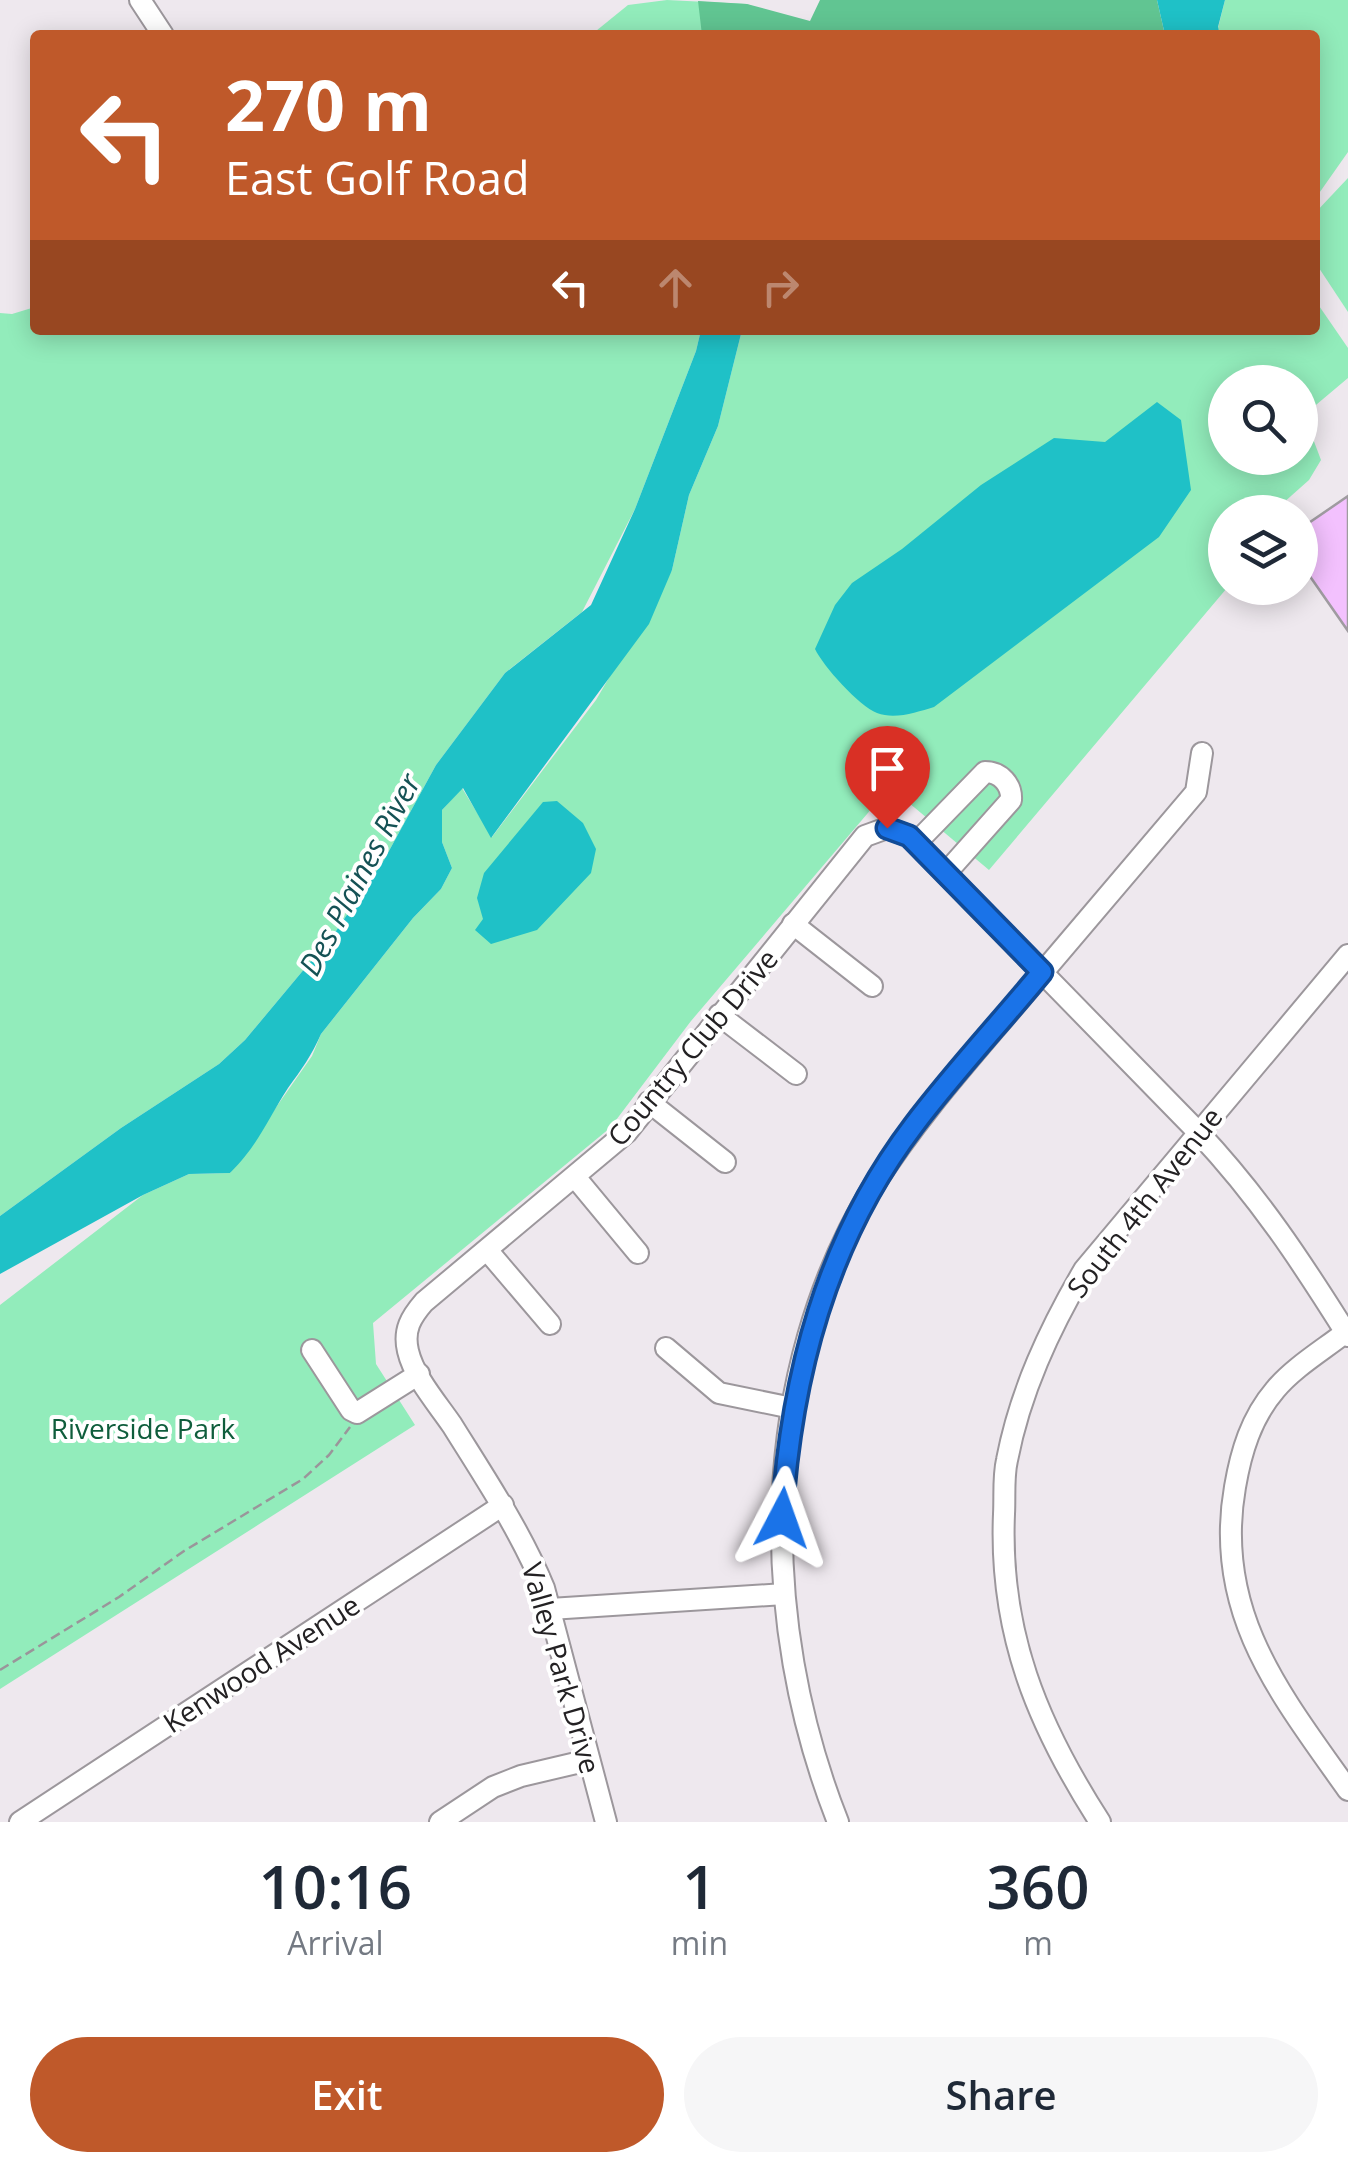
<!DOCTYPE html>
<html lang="en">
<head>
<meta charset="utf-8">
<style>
	:root { --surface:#fff; --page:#f6f6f7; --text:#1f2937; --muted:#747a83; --accent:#bf592a }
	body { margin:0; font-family:"Open Sans",sans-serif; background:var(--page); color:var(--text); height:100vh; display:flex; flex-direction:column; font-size:38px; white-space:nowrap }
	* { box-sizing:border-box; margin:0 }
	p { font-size:32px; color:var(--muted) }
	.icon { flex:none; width:55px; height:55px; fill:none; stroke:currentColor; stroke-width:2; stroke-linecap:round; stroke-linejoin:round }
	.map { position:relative; height:1822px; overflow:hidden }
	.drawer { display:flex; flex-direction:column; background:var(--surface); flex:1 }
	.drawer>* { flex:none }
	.top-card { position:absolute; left:30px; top:30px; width:1290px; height:305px; border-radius:10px; box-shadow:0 5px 25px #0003; background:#bf592a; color:#fff; overflow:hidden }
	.fabs { position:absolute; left:1208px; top:365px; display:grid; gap:20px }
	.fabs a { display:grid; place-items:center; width:110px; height:110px; border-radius:50%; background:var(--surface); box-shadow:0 5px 25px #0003; font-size:50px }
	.pin { position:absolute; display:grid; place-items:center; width:85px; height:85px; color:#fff; margin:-102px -42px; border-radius:50% 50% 50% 0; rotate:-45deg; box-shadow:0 0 10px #0007 }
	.pin .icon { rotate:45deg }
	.me { position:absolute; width:110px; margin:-55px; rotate:4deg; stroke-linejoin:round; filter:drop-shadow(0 0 8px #0008) }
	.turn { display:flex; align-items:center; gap:35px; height:210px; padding:0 30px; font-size:45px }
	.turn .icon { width:130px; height:130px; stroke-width:2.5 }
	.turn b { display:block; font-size:70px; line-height:85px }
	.lanes { display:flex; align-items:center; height:95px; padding:0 30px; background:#0003; justify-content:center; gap:50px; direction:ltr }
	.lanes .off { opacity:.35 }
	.eta { display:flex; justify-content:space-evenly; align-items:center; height:170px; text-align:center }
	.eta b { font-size:60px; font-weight:600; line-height:70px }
	.primary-button { display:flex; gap:20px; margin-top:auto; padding:20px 30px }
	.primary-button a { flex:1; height:115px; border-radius:60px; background:var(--accent); color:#fff; font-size:40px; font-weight:600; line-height:115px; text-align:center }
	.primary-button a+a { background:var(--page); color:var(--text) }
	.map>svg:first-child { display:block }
</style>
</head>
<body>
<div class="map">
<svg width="1348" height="1822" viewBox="0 0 1348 1822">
	<rect width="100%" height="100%" fill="#eee8ee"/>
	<g fill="#92ecbb" fill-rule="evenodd">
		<polygon points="667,0 747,4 824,35 591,35 628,5"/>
		<polygon points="1225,0 1348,0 1348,152 1315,199 1315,35 1220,35 1218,28"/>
		<polygon points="1348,178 1348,312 1315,262 1315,213"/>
		<path d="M1315,300L1348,348V378L1304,415L1321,460L1309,480L1273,512H1225V554L1216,562L1227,588L989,870L890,787L691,1021L610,1128L373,1323L376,1364L415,1425L0,1689V1305L143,1195L189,1174L230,1173L312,1056L321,1034L413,918L441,889L452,868L442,842V810L462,788L492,837L596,700L672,570L689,495L718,426L742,330H1315ZM1225,382H1300V458H1225Z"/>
		<polygon points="35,307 35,330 701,330 696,351 635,509 582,612 505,673 436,765 384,860 336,931 245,1040 219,1064 121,1128 0,1216 0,313 12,314"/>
	</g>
	<polygon fill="#61c592" points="820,0 1157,0 1165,35 702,35 698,1 747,4 810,21"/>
	<g fill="#1fc1c7">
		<polygon points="1157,0 1225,0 1218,27 1220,35 1165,35"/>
		<path d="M701,330H742L718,426L689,495L672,570L649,624L491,838L463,788L442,810V842L452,868L441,889L413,918L321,1034C312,1055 301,1070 288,1088C266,1122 259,1144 230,1173L189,1174L143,1195L0,1274V1216L121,1128L219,1064L245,1040L336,931L384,860L436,765L505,673L591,605L635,509L696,351Z"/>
		<path d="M1157,402L1181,420L1191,490L1159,537L934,707C917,712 895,720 877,713C859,706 823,666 815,649L835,605L852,583L902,549L981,485L1054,438L1105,442Z"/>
		<polygon points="557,801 583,823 596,849 591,873 537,930 491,944 475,930 483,919 477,898 484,873 543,802"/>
	</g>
	<polygon fill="#f3c1fe" stroke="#9f9ba0" stroke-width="2.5" points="1348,496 1348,631 1300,562 1300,529"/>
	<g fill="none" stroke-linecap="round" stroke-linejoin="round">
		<g stroke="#9c979c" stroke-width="24">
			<g id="minor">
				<polyline points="140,0 163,35"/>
				<path d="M916,843L985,772C1001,772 1012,785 1011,800L946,873"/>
				<polyline points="793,924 872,986"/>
				<polyline points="719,1015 796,1074"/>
				<polyline points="649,1102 725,1162"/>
				<polyline points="575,1177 638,1253"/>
				<polyline points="487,1250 550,1324"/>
				<path d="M1346,1332C1323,1350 1293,1368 1275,1390C1251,1418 1241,1452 1235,1487C1213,1612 1280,1694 1348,1790"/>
				<polyline points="666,1348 719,1393 792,1408"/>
				<polyline points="312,1350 351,1410 357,1413 419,1374"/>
				<polyline points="550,1609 784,1594"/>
				<polyline points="20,1822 503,1505"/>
				<polyline points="440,1822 493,1787 521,1776 589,1760"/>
				<path d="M606,1822L544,1588C520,1530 485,1478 452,1425C437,1403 414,1377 408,1351C403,1330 411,1317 424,1302L627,1132L865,836L887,828L909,836L1198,1132C1259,1197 1301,1261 1348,1336"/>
				<path d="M838,1822C758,1620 758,1374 874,1185C912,1125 958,1072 1004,1018C1068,942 1132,867 1196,792L1202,753"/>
				<path d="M1100,1822C1037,1724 999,1632 1004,1514C1005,1496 1003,1477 1007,1460C1020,1392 1049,1330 1084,1270L1348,955"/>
			</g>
		</g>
		<polyline stroke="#9a959a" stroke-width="2.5" stroke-dasharray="10 5" stroke-linecap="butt" points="0,1670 119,1597 184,1551 303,1479 329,1455 350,1427"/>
		<use href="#minor" stroke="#fff" stroke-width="20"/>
	</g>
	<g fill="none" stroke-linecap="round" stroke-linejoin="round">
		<g stroke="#114b97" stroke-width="25">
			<path id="route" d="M782,1518C791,1376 826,1241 914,1125C954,1072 1000,1023 1042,972L909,836L887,828"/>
		</g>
		<use href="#route" stroke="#1a73e8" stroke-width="18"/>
	</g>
	<g text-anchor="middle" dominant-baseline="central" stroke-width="8" stroke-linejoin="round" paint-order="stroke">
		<g font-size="28" fill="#232123" stroke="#fff">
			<text transform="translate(692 1047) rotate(-50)">Country Club Drive</text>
			<text transform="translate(1144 1202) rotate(-52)">South 4th Avenue</text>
			<text transform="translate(261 1663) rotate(-33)">Kenwood Avenue</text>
			<text transform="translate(562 1668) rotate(74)">Valley Park Drive</text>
		</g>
		<g font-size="28" fill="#0f5d3c" stroke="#fff">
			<text x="143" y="1428">Riverside Park</text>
		</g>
		<g font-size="30" font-style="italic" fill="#155255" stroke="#fff">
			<text transform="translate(359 874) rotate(-62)">Des Plaines River</text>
		</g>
	</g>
</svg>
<div class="fabs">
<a><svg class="icon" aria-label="search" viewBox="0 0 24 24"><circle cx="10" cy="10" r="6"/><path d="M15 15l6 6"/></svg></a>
<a><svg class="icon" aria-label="layers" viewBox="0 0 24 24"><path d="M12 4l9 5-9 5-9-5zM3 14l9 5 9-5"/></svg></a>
</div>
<div class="pin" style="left:887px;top:828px;background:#d93025"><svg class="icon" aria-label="arrive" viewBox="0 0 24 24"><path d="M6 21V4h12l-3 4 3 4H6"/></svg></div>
<svg class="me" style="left:782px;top:1518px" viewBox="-20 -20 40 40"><path d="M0-17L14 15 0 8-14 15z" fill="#1a73e8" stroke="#fff" stroke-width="4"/></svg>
<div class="top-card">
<div class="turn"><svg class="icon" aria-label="left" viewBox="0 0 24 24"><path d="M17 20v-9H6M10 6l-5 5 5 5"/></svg><div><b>270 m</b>East Golf Road</div></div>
<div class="lanes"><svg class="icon" aria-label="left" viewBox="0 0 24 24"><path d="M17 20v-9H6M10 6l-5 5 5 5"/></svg><svg class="icon off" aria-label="ahead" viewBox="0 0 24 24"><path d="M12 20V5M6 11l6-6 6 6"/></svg><svg class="icon off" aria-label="right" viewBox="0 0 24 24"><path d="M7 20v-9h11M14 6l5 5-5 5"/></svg></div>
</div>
</div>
<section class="drawer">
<div class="eta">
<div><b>10:16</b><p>Arrival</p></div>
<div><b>1</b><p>min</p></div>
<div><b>360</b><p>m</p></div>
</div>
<div class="primary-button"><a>Exit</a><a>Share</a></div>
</section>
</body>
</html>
